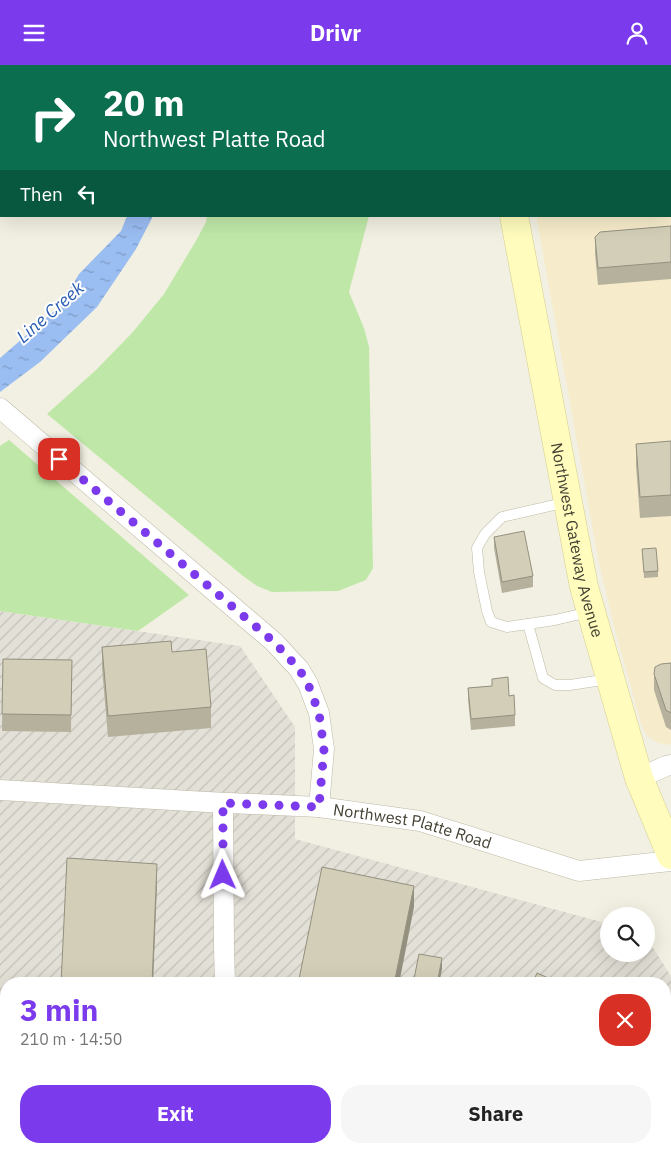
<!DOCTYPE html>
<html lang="en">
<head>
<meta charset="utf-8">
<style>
	:root { --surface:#fff; --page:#f6f6f6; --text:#222; --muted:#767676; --accent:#7c3aed }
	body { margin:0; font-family:"IBM Plex Sans",sans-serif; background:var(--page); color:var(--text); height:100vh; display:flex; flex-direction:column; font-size:19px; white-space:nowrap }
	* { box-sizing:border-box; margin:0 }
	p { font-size:16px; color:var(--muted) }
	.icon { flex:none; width:28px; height:28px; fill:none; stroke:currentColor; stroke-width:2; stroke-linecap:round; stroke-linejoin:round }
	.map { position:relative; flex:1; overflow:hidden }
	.sheet { position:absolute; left:0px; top:912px; width:671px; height:176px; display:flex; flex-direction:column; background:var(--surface); border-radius:20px 20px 0 0; box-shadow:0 5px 20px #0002 }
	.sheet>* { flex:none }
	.hud { position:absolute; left:0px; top:0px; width:671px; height:152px; box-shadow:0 5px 20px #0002; background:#0b6e4f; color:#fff; overflow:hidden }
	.fabs { position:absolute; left:600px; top:842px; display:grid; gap:10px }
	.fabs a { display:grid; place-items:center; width:55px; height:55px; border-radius:50%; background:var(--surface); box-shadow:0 5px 20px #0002; font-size:25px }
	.pin { position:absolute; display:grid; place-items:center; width:42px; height:42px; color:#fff; margin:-21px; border-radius:10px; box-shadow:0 2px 8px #0006 }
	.me { position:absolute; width:55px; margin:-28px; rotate:359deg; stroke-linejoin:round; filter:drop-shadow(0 0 4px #0008) }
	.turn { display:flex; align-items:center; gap:18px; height:105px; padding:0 20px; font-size:22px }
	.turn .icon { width:65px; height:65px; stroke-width:2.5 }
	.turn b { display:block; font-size:35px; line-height:42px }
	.then { display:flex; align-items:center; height:48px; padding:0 20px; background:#0003; gap:10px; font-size:19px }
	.round { display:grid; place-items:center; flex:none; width:52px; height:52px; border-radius:20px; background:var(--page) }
	.summary { display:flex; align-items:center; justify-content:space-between; height:85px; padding:0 20px }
	h1 { font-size:30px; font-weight:700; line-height:38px; color:var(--accent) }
	.action { display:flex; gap:10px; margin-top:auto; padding:10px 20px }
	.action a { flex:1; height:58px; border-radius:20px; background:var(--accent); color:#fff; font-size:20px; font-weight:700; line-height:58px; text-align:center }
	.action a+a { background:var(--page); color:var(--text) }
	header { display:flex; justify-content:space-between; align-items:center; height:65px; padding:0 20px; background:var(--accent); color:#fff; font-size:22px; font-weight:700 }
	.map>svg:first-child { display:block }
</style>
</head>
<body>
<header><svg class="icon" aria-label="menu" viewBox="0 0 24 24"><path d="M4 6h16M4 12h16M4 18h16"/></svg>Drivr<svg class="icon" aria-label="person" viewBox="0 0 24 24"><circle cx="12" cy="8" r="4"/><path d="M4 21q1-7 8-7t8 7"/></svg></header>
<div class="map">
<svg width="671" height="1088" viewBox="0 0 671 1088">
	<defs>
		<pattern id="industrial-furrows" width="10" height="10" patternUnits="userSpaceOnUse" patternTransform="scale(1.25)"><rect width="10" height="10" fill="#e3e0d7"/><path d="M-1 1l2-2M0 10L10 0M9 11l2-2" fill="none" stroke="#c4c1b9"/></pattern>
		<pattern id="water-ripples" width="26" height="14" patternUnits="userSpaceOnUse" patternTransform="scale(1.25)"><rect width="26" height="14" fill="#9abdf2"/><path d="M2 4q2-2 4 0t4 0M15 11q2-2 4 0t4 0" fill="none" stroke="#7f9bc5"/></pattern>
	</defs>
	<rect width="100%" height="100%" fill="#f2f0e2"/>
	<polygon fill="#f6eccb" points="670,116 671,116 671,679 669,680 658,678 647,671 642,662 615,565 599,498 537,156 537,151 670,151"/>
	<path fill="url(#industrial-furrows)" fill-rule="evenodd" d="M0,546L240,581L295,662V774L609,859V889H646V872L671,911V1088H0ZM6,919H665V1082H6Z"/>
	<g fill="#bfe8a8">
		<polygon points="207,151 369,151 349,227 364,263 369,282 373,503 366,515 338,526 272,527 257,521 243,511 47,349 96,305 132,268 164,229 197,174 206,157"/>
		<polygon points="9,375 189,530 138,566 0,546 0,381"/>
	</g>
	<polygon fill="url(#water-ripples)" points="127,151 153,151 136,184 97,242 40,297 0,327 0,293 60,241 79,209 121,166"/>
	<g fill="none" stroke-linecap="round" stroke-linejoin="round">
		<g stroke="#bdb9a4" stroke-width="11">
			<g id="service">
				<polyline points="565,0 566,1"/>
				<polyline points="658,0 658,1"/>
				<polyline points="670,45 671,45"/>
				<polyline points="670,112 671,128"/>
				<polyline points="567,437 502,452 485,469 477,483 479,507 487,546 491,557 507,562 555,555 589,547"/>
				<polyline points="528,559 543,613 555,620 570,620 609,614"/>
			</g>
		</g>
		<g stroke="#bdb9a4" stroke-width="21">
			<g id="minor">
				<polyline points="670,105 671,105"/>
				<polyline points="0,343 274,577 299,604 308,619 319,648 324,684 319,742"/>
				<polyline points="639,713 666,701 671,700"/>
				<path id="s1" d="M0,725L207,737L319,742L420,756L579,806L671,796"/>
				<polyline points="223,738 224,883 225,919"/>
				<polyline points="250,1082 251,1088"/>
			</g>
		</g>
		<g stroke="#d3cf8f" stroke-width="29">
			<g id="secondary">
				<polyline points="487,0 487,1"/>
				<path id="s2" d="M514,151L584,522L639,713L671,790"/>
			</g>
		</g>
		<use href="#service" stroke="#fff" stroke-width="10"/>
		<use href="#minor" stroke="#fff" stroke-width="20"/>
		<use href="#secondary" stroke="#fffcbe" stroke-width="28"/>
	</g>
	<g fill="#b5b19d">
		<polygon points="671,161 671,214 598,220 595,189 595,172"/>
		<polygon points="671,376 671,451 640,453 636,400 636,379"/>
		<polygon points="494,472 533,511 533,522 502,528 494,483"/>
		<polygon points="642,484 658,506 658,512 644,513"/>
		<polygon points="102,582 172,587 211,642 211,663 108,672 102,603"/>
		<polygon points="3,594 72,595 71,667 2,666"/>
		<polygon points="671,598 671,665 666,662 654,625 654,609"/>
		<polygon points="492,614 509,631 515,650 515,661 471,665 468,634 468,623 492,621"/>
		<rect x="0" y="1003" width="6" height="75"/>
		<polygon points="287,1082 545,1082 546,1088 288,1088"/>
	</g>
	<g fill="#949080">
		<polygon points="157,799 157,820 153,919 152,919"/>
		<polygon points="414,821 414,842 399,919 394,919"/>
		<polygon points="442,893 442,904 439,919 437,919"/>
	</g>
	<g fill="#d3ceb7" stroke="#949080">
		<polygon points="590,0 633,0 634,1 590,1"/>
		<polygon points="671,161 671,197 598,203 595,172 600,167"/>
		<polygon points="671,376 671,430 640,432 636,379"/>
		<polygon points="524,466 533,511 502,517 494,472"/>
		<polygon points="656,483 658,506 644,507 642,484"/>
		<polygon points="171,576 172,587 206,584 211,642 108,651 102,582"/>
		<polygon points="3,594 72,595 71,650 2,649"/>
		<polygon points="671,598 671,648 666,645 654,609 655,602 661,599"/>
		<polygon points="508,612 509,631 514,630 515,650 471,654 468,623 492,621 492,614"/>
		<polygon points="67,793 157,799 152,919 61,919"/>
		<polygon points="322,802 414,821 394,919 298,919"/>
		<polygon points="419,889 442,893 437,919 413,919"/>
		<polygon points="537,908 555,916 554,919 532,919"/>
		<rect x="0" y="1003" width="6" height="54"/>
		<polygon points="292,1082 545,1082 546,1088 293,1088"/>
	</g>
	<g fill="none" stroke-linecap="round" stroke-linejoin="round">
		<polyline stroke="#7c3aed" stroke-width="9" stroke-dasharray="0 16.2" points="59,394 274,577 299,604 308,619 319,648 324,684 319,742 223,738 223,810"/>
	</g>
	<g text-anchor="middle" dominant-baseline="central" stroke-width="4" stroke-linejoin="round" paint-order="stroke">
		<g font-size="16" fill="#434032" stroke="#fff">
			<text stroke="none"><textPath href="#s2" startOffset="330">Northwest Gateway Avenue</textPath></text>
			<text stroke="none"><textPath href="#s1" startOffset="415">Northwest Platte Road</textPath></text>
		</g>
		<g font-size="18" font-style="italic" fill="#295db2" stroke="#fff">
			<text transform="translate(50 247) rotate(-41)">Line Creek</text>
		</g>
	</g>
</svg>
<div class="fabs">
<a><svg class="icon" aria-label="search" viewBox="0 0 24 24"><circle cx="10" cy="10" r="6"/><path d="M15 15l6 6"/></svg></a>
</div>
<div class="pin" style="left:59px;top:394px;background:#d93025"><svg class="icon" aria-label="arrive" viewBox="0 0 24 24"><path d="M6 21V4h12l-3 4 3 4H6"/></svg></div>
<svg class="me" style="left:223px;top:810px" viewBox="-20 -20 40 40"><path d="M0-17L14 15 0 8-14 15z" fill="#7c3aed" stroke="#fff" stroke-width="4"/></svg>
<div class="hud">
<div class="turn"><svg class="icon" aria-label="right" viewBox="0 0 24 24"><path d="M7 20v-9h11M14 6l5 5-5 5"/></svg><div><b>20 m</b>Northwest Platte Road</div></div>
<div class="then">Then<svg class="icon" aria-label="left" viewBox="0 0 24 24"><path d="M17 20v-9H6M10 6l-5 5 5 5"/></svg></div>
</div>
<section class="sheet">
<div class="summary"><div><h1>3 min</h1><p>210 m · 14:50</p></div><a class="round" style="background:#d93025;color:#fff"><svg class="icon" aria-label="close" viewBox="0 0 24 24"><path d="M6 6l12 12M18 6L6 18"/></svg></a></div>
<div class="action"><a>Exit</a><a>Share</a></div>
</section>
</div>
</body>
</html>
